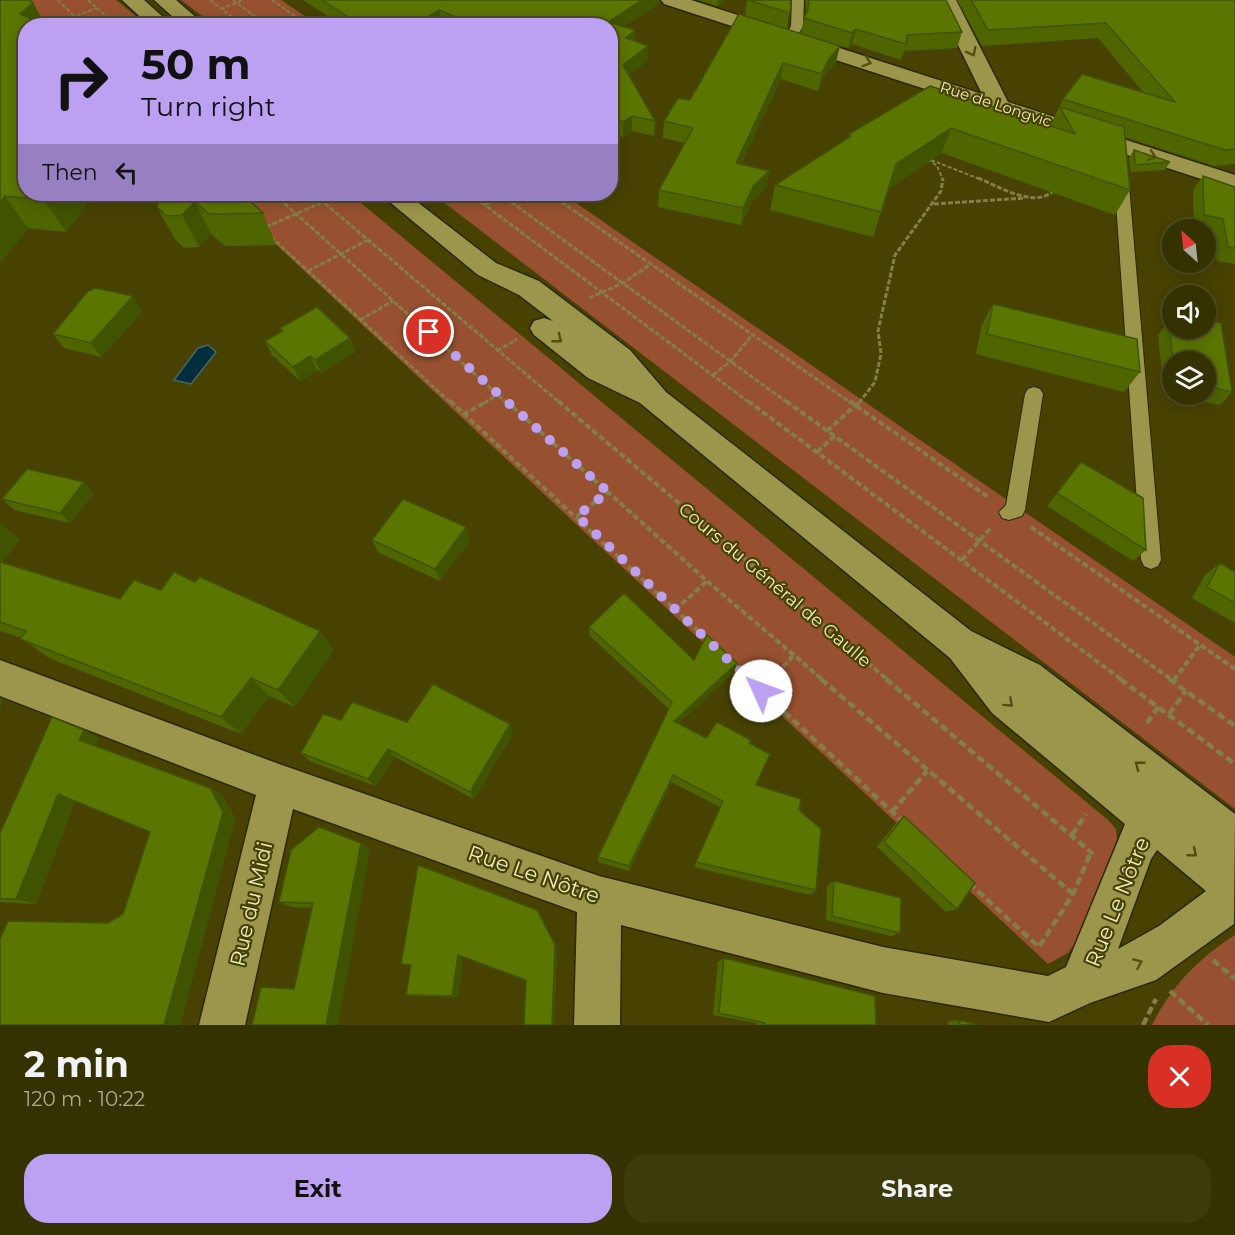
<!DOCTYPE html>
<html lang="en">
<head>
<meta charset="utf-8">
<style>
	:root { --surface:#353202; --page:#3d3a0c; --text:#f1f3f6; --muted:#aa9; --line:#4f4d24; --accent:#bca0f2 }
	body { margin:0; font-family:Montserrat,sans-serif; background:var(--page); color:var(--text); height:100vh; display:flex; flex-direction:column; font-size:22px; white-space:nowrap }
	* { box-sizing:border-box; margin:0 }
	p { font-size:20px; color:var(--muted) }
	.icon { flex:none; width:33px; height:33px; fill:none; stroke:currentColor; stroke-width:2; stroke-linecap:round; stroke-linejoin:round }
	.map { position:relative; height:1025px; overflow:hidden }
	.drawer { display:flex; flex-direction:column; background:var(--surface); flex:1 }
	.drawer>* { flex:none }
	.banner { position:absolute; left:18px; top:18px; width:600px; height:183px; border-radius:24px; box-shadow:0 3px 15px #0003,0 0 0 2px var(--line); background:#bca0f2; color:#111; overflow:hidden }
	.needle { width:39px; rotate:333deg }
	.controls { position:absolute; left:1162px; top:219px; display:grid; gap:12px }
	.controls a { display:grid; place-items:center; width:54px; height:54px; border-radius:50%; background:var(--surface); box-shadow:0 3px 15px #0003,0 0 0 2px var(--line); font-size:30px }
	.pin { position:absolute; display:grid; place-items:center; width:51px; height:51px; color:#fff; margin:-26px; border:3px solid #fff; border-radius:50%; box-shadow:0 2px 6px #0007 }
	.me { position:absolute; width:66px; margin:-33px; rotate:313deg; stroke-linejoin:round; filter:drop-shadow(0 0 4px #0008) }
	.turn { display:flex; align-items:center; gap:21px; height:126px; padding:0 24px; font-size:27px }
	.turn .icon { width:78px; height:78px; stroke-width:2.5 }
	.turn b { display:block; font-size:42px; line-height:51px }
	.then { display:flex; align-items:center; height:57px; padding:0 24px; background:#0003; gap:12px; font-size:22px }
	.round { display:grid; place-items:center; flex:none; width:63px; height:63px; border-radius:24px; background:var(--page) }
	.overview { display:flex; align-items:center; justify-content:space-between; height:102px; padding:0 24px }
	h1 { font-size:36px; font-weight:700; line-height:45px }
	.button { display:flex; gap:12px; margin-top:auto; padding:12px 24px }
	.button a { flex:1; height:69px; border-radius:24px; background:var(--accent); color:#111; font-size:24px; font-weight:700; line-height:69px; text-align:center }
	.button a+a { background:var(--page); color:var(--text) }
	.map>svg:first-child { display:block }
</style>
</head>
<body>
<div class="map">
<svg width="1235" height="1025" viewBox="0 0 1235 1025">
	<rect width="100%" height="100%" fill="#474202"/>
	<g fill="#985130">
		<polygon points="14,0 116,0 147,25 41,25"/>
		<polygon points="181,0 281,0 318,25 214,25"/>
		<polygon points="222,194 350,194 1108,820 1116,829 1117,839 1088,925 1068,953 1048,964"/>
		<polygon points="433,194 563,194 1235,657 1235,809"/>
		<path d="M1235,935V1025H1152C1171,986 1199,958 1235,935Z"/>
	</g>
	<polygon fill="#002e3c" stroke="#476766" stroke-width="1.5" points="208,345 216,352 191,384 174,380 198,348"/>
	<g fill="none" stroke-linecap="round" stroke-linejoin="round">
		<g stroke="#2c2800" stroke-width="2">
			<g id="service">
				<polygon points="792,0 804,0 803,26 795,40 791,41 785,37 791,26"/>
				<polygon points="1121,170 1128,174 1161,560 1158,566 1151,569 1144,566 1141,560 1114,174"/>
				<polygon points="1034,387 1040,389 1043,394 1025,510 1022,516 1009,520 1002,518 999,512 1006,505 1025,394 1028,389"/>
			</g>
		</g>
		<g stroke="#2c2800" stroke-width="3">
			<g id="minor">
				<polygon points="122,0 144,0 173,26 150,26"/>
				<polygon points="154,0 176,0 206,26 183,26"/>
				<path d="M380,194H407L496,263L539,281L630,350L666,392L971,631L1040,665L1235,814L1234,924L1156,980L1090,1003L1049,1022L883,993L621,925L620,1025H574L577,912L293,809L245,1025H199L256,795L0,696V660L279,764L599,876L883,947L1048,976L1066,967L1125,824L992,713L950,658L640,403L588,378L534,335L530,328L534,321L544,318L553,321L519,295L478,275ZM1157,850L1206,891L1159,926L1118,949L1151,859Z"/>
			</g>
		</g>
		<g stroke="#2c2800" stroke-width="3">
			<polygon id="tertiary" points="661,0 691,0 982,94 936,0 956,0 1008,102 1235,175 1235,190 664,4"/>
		</g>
		<g stroke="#837f49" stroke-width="2" stroke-dasharray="4 2" stroke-linecap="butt">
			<polyline points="58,0 84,26"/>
			<polyline points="88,0 117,26"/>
			<polyline points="210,0 244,26"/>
			<polyline points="233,0 268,26"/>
			<polyline points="272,0 309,26"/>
			<polyline points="221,9 243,0"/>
			<polyline points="49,26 97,8"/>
			<polyline points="928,159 937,166 943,180"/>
			<polyline points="931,160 982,180"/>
		</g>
		<g stroke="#837f49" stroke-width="3" stroke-dasharray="5 2" stroke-linecap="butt">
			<path d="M978,178C998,186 1033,208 1052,192"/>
			<polyline points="274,194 507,403"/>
			<polyline points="314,194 560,403"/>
			<polyline points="470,194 750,403"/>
			<polyline points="500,194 788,403"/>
			<polyline points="550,194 851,403"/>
			<polyline points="934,204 1025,198"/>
			<polyline points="485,205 505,194"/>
			<polyline points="266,227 323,202"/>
			<polyline points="271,237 451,403"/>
			<polyline points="308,271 368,240"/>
			<polyline points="589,298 623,283 651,264"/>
			<polyline points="360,320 393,301"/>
			<polyline points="497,351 517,339"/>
			<polyline points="713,375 731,361 753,334"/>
			<polyline points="484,403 499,394"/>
			<polyline points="859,403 875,382 881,354 878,331 895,255 941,191 943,178"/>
		</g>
		<g stroke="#837f49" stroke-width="4" stroke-dasharray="6 3" stroke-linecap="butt">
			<polyline points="450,401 709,641"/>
			<polyline points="506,401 707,581 823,680"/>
			<polyline points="558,401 888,680"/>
			<polyline points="748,401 1122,680"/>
			<polyline points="786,401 1172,680"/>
			<polyline points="849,401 988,497"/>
			<polyline points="463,415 487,401"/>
			<polyline points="827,431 860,401"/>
			<polyline points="817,452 835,436"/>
			<polyline points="577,516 608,492"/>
			<polyline points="1031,527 1235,669"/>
			<polyline points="962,560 990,529"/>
			<polyline points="675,610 707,581"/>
			<polyline points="734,665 750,680"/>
			<polyline points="771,680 793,656"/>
			<polyline points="1174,680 1200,645"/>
		</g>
		<g stroke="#837f49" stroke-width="4.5" stroke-dasharray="8 4" stroke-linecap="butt">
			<polyline points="749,679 902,821"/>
			<polyline points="821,679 1073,894"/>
			<polyline points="886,679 1093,854"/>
			<polyline points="1120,679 1235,764"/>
			<polyline points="1169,679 1235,726"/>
			<polyline points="1173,682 1176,679"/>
			<polyline points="761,691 772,679"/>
			<polyline points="1169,714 1186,691"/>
			<polyline points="1147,723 1158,707"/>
			<polyline points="892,812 927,771"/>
			<polyline points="1072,835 1086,814"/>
			<polyline points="969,883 1039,947 1073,894 1091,852"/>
			<polyline points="1213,960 1235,979"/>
			<polyline points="1170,991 1208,1025"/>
			<polyline points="1143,1025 1156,999"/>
		</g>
		<use href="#service" fill="#9c964c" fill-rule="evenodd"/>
		<use href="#minor" fill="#9c964c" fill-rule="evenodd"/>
		<use href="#tertiary" fill="#9c964c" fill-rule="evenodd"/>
	</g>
	<g fill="#4e6500" fill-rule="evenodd">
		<polygon points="0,0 33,3 45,24 94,194 66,232 28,228 0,263"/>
		<polygon points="303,0 660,0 660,3 624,26 635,30 635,41 648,60 629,75 655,121 654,136 632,131 623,137 610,132 610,26 445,26 442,24 440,26 343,26"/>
		<polygon points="698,0 725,0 717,6"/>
		<polygon points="747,0 791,0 787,29 745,15"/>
		<polygon points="806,0 946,0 962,32 957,48 904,51 901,60 852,44 848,48 801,33 804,18 806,15"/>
		<polygon points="957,0 1235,0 1235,164 1214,166 1125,137 1130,190 1115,215 942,153 888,189 873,237 770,210 775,185 848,138 849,134 930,86 1050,126 1063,99 1144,93 1098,38 982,46"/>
		<polygon points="739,14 836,62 824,76 818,91 781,79 741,164 769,171 766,187 752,201 741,225 658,207 659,190 685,143 663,138 664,121 690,100"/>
		<polygon points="1134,150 1170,162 1165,170 1131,172 1129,158"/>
		<polygon points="1203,176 1235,187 1235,264 1217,261 1213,233 1206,232 1206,230 1194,230 1193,190"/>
		<polygon points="161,194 263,213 276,245 225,246 211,234 199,247 184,248 175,239 157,207"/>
		<polygon points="993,304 1140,372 1124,392 976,354 982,324"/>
		<polygon points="143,311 101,357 64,348 53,334"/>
		<path d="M1169,321L1173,328H1206L1232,392L1220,405L1164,393L1158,335ZM1173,362H1206V394H1173Z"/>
		<polygon points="280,328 350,338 355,352 321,373 317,370 300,381 272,355 265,341 282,332"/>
		<polygon points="1081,462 1146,550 1133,561 1047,506"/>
		<polygon points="94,493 70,523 14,510 2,499"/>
		<polygon points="0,524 20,540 2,562 120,599 161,590 334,650 295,707 269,696 241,734 49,658 21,638 0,631"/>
		<polygon points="470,539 440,581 378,552 372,540"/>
		<polygon points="1220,563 1234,571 1235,570 1235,623 1192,598 1205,575"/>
		<polygon points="589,627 694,660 737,663 734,672 678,724 706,738 749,743 756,785 799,810 816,890 810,895 694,867 720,807 671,782 629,871 598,862 598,857 669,709 590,636"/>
		<polygon points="341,720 407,722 513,733 474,799 395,757 375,786 310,761 301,753"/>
		<polygon points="84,730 99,739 96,746 210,788 223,796 235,819 180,1025 108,923 123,914 150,832 75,801 36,904 0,902 0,833"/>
		<polygon points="904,816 957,909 946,912 877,847 896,823"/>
		<polygon points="370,850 294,989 312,908 292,907 279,902"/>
		<polygon points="418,865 557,948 554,1025 524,1025 526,981 463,957 458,997 413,996 406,995 411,966 401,964"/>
		<polygon points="834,881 900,933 891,936 826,920 827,886"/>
		<polygon points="724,958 876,1025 756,1025 756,1023 713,1015 718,962"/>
		<polygon points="959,1020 978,1025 948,1025 948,1021"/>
	</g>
	<g fill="#405300">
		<polygon points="642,0 660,0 660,3 610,35 608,22"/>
		<polygon points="718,0 725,0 717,6"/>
		<polygon points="33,3 46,26 20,14"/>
		<polygon points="439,10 442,24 440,26 412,26"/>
		<polygon points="856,29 852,44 848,48 852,33"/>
		<polygon points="635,30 635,45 626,38"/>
		<polygon points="648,46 648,60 623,80 623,65"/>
		<polygon points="840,46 836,62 824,76 818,91 822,74 828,60"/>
		<polygon points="783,63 781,79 734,179 736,163"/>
		<polygon points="632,116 632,131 623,137 623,122"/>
		<polygon points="951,128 942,153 888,189 896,164"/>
		<polygon points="769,171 766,187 752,201 741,225 743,208 754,185"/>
		<polygon points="49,194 94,194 66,232 44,200"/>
		<polygon points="5,196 28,228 0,263 0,202"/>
		<polygon points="195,202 211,234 199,247 182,215"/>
		<polygon points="133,296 143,311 101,357 91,343"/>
		<polygon points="350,338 355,352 321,373 315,360"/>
		<polygon points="310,356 317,370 300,381 293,367"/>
		<polygon points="84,482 94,493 70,523 60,513"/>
		<polygon points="0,524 20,540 0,565"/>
		<polygon points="466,527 470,539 440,581 435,569"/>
		<polygon points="320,631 334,650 295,707 278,690"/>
		<polygon points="737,663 734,672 672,730 674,721"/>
		<polygon points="251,678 269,696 241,734 221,717"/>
		<polygon points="0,699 3,701 0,708"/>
		<polygon points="510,724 513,733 474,799 470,792"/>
		<polygon points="84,730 99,739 95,749 79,740"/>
		<polygon points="388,749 395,757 375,786 368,779"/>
		<polygon points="673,775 671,782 629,871 629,866"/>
		<polygon points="210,788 223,796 235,819 180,1025 164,1025"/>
		<polygon points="58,794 75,801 36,904 16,899"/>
		<polygon points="361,843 370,850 338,1025 326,1025"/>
		<polygon points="540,914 557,948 554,1025 552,1025"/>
		<polygon points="458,955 463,957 458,997 452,996"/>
	</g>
	<g fill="#5b7600" stroke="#405300" stroke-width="1.5">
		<polygon points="0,0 30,0 33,3 20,14 49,26 26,26 26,69 23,70 26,71 26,194 49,194 44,200 5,196 0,202"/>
		<polygon points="322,0 642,0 608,22 635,30 626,38 648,46 623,65 655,121 632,116 623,122 610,117 610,26 478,26 439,10 412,26 362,26"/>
		<polygon points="748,0 791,0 790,13"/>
		<polygon points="809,0 946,0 962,32 907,35 906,44 856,29 852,33 804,18 808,10"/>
		<polygon points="971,0 1235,0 1235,149 1225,150 1063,99 1082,74 1175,102 1106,23 988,30"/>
		<polygon points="739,14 840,46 828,60 822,74 783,63 736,163 769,171 754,185 743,208 659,190 693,128 664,121 678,98 690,100"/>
		<polygon points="930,86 1075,134 1060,107 1124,127 1130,190 951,128 896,164 881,212 775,185 851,136 849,134"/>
		<polygon points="1134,150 1170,162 1135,165"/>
		<polygon points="1203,176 1235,187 1235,248 1228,247 1223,219 1204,215"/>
		<polygon points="161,194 242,194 263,213 209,214 195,202 182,215 167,216 157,207"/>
		<polygon points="95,288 133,296 91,343 53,334 87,292"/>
		<polygon points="993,304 1137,339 1140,372 987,334"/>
		<polygon points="317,307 350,338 315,360 310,356 293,367 265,341 283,331 280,328"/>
		<polygon points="1206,319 1221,323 1232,392 1206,386 1206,362 1173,362 1169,321 1173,323 1173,328 1206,328"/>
		<polygon points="1081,462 1143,498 1146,550 1057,493"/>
		<polygon points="27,469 84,482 60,513 2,499"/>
		<polygon points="403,499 466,527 435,569 372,540"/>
		<polygon points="0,562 120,599 134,580 161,590 174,572 195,582 200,577 320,631 278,690 251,678 221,717 20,639 26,631 0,622"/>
		<polygon points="1220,563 1235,572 1235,603 1207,587"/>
		<polygon points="624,593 694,660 707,635 737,663 674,721 706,738 717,722 751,740 749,743 770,754 756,785 801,799 799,810 821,829 816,890 696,862 723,801 673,775 629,866 598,857 672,702 589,627"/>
		<polygon points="433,684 510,724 470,792 388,749 368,779 301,753 323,714 341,720 352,702 407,722"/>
		<polygon points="52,717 84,730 79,740 210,788 223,812 164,1025 0,1025 0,939 8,921 108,923 123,914 150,832 58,794 16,899 0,899 0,833"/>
		<polygon points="904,816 975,883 957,909 884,842"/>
		<polygon points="319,827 361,843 326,1025 252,1025 261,987 294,989 313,903 279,902 291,850"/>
		<polygon points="418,865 537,910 555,945 552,1025 524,1025 526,980 458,955 452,996 406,995 411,965 401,964"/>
		<polygon points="834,881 901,898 900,933 832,916"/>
		<polygon points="724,958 875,996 876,1025 765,1025 765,1023 719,1013"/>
		<polygon points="959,1020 978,1025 960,1025"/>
	</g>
	<defs><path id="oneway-chevron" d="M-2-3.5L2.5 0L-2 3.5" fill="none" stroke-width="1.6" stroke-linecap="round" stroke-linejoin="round" transform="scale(1.5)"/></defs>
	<g stroke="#544f0d">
		<use href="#oneway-chevron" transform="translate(972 52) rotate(63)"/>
		<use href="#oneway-chevron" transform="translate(867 62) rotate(18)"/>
		<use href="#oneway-chevron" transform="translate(1152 156) rotate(18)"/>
		<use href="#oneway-chevron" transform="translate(558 339) rotate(38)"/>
		<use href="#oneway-chevron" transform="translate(1009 703) rotate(42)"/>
		<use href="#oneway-chevron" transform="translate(1139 765) rotate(-142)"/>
		<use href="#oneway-chevron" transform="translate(1193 853) rotate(39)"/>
		<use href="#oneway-chevron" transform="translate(1138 963) rotate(-24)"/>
	</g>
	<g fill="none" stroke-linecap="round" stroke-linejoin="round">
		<polyline stroke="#bca0f2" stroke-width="10" stroke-dasharray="0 18" points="429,332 608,492 577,516 761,691"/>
	</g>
	<g text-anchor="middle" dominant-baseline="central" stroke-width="4.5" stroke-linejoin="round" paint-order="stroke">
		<g font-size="15" fill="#eeebc7" stroke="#474202">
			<text transform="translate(996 104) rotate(18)">Rue de Longvic</text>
		</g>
		<g font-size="18" fill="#eeebc7" stroke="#474202">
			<text transform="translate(775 585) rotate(40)">Cours du Général de Gaulle</text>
		</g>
		<g font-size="21" fill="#eeebc7" stroke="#474202">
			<text transform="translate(534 874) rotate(19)">Rue Le Nôtre</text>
			<text transform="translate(1117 902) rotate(-68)">Rue Le Nôtre</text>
			<text transform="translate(251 904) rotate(-77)">Rue du Midi</text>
		</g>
	</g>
</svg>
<div class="controls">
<a><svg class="needle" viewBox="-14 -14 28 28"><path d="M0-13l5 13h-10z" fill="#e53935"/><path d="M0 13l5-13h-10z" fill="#aa9"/></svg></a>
<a><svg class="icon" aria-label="sound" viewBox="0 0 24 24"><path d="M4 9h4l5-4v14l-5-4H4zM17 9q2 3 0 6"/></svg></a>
<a><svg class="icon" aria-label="layers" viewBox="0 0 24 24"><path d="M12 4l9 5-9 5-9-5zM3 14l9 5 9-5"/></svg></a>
</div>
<div class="pin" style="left:429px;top:332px;background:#d93025"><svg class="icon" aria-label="arrive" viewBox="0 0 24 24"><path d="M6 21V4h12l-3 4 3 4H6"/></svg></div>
<svg class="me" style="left:761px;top:691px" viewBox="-20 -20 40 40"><circle r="19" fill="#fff"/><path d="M0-13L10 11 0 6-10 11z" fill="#bca0f2"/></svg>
<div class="banner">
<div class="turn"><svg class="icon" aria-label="right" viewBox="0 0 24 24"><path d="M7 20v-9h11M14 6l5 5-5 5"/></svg><div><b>50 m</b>Turn right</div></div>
<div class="then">Then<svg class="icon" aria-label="left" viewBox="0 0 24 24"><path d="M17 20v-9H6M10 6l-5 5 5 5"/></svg></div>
</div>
</div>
<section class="drawer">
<div class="overview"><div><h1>2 min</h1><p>120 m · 10:22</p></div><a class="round" style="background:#d93025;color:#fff"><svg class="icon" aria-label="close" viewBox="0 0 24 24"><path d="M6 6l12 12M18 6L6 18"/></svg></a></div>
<div class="button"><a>Exit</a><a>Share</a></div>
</section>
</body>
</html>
